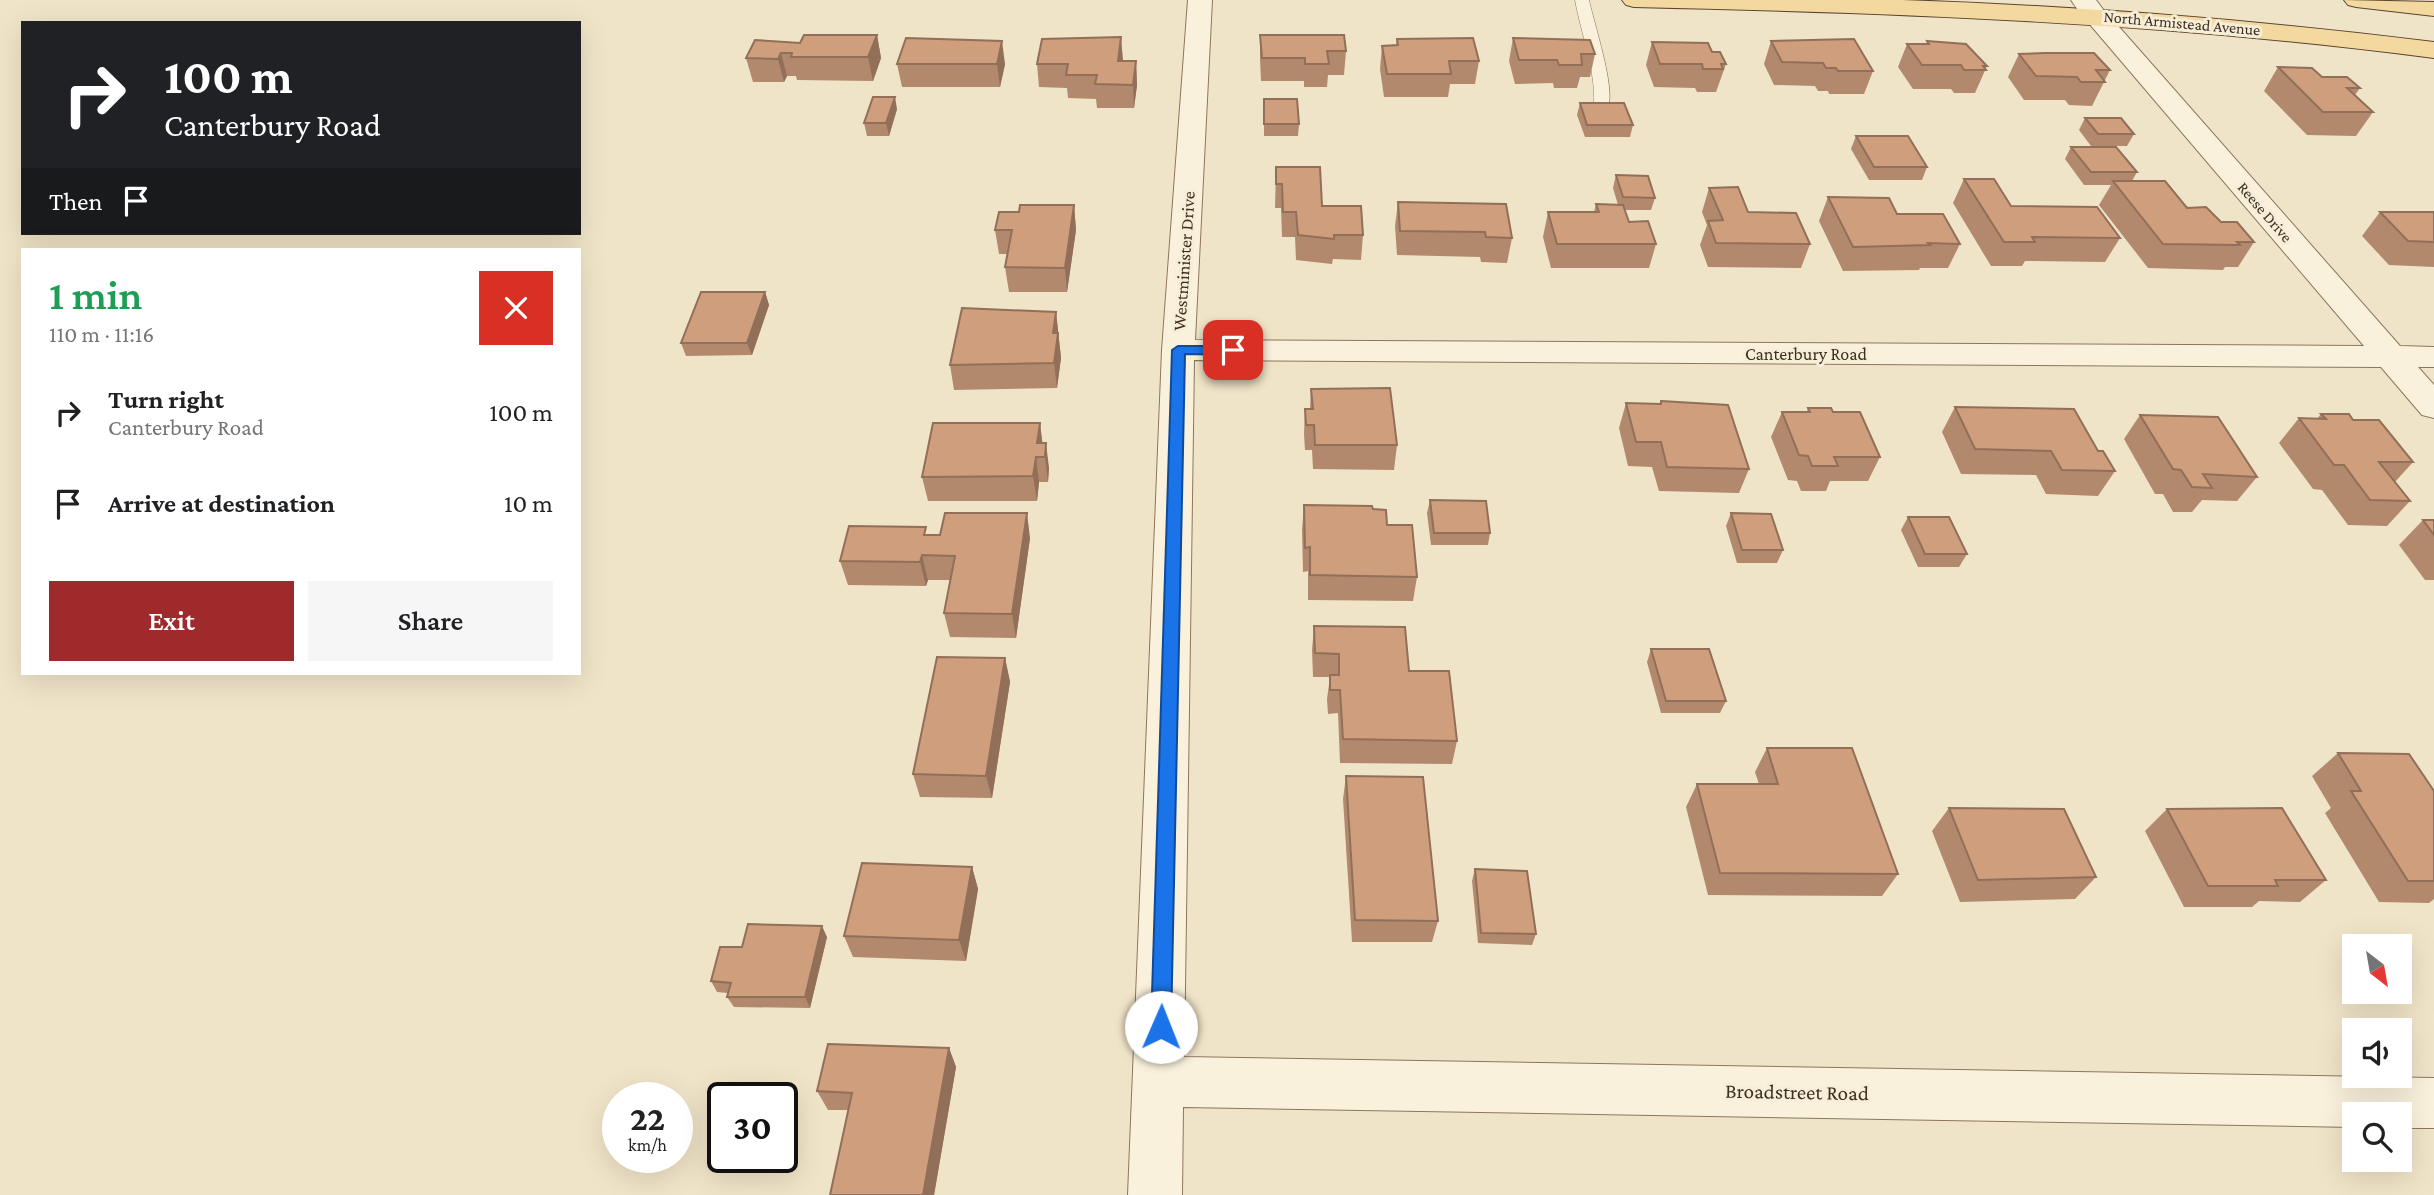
<!DOCTYPE html>
<html lang="en">
<head>
<meta charset="utf-8">
<style>
	:root { --surface:#fff; --page:#f6f6f6; --text:#202124; --muted:#757577; --accent:#9e2a2b }
	body { margin:0; font-family:"Crimson Pro",serif; background:var(--page); color:var(--text); height:100vh; display:flex; flex-direction:column; font-size:26px; white-space:nowrap }
	* { box-sizing:border-box; margin:0 }
	p { font-size:23px; color:var(--muted) }
	.icon { flex:none; width:38px; height:38px; fill:none; stroke:currentColor; stroke-width:2; stroke-linecap:round; stroke-linejoin:round }
	.map { position:relative; flex:1; overflow:hidden }
	.sheet { position:absolute; left:21px; top:248px; width:560px; height:427px; display:flex; flex-direction:column; background:var(--surface); border-radius:0px; box-shadow:0 7px 28px #0002 }
	.sheet>* { flex:none }
	.guide { position:absolute; left:21px; top:21px; width:560px; height:214px; border-radius:0px; box-shadow:0 7px 28px #0002; background:#202124; color:#fff; overflow:hidden }
	.needle { width:46px; rotate:149deg }
	.controls { position:absolute; left:2342px; top:934px; display:grid; gap:14px }
	.controls a { display:grid; place-items:center; width:70px; height:70px; border-radius:0px; background:var(--surface); box-shadow:0 7px 28px #0002; font-size:35px }
	.speed { position:absolute; left:602px; top:1082px; display:flex; gap:14px; font-size:35px; font-weight:700; text-align:center }
	.speed>* { display:grid; place-content:center; width:91px; height:91px; border-radius:50%; background:var(--surface); box-shadow:0 7px 28px #0002; line-height:1 }
	.speed small { font-size:18px; font-weight:400 }
	.speed .limit { border:4px solid #111; border-radius:10px; background:#fff; color:#111 }
	.pin { position:absolute; display:grid; place-items:center; width:60px; height:60px; color:#fff; margin:-30px; border-radius:14px; box-shadow:0 4px 10px #0006 }
	.me { position:absolute; width:77px; margin:-38px; rotate:1deg; stroke-linejoin:round; filter:drop-shadow(0 0 5px #0008) }
	.turn { display:flex; align-items:center; gap:24px; height:147px; padding:0 28px; font-size:32px }
	.turn .icon { width:91px; height:91px; stroke-width:2.5 }
	.turn b { display:block; font-size:49px; line-height:60px }
	.then { display:flex; align-items:center; height:66px; padding:0 28px; background:#0003; gap:14px; font-size:26px }
	.round { display:grid; place-items:center; flex:none; width:74px; height:74px; border-radius:0px; background:var(--page) }
	.headline { display:flex; align-items:center; justify-content:space-between; height:119px; padding:0 28px }
	h1 { font-size:42px; font-weight:600; line-height:52px; color:#1e9e55 }
	.action { display:flex; gap:14px; margin-top:auto; padding:14px 28px }
	.action a { flex:1; height:80px; border-radius:0px; background:var(--accent); color:#fff; font-size:28px; font-weight:600; line-height:80px; text-align:center }
	.action a+a { background:var(--page); color:var(--text) }
	ul { padding:0; list-style:none }
	li { display:flex; align-items:center; gap:21px; height:91px; padding:0 28px }
	li div { flex:1 }
	li b { display:block; font-size:26px }
	li em { font-style:normal }
	.map>svg:first-child { display:block }
</style>
</head>
<body>
<div class="map">
<svg width="2434" height="1195" viewBox="0 0 2434 1195">
	<rect width="100%" height="100%" fill="#f0e4c8"/>
	<g fill="none" stroke-linecap="round" stroke-linejoin="round">
		<g stroke="#8d765c" stroke-width="1">
			<path id="service" d="M1575,0H1589C1594,23 1616,90 1608,107L1602,109L1594,104C1596,72 1581,33 1575,0Z"/>
		</g>
		<g stroke="#8d765c" stroke-width="2">
			<polygon id="minor" points="1188,0 1212,0 1195,340 2364,346 2087,21 2084,16 2087,11 2096,9 2105,11 2400,346 2434,347 2434,367 2418,367 2434,385 2434,418 2422,415 2381,367 1194,360 1184,1057 2434,1078 2434,1128 2399,1128 2399,1115 2354,1115 2354,1127 1183,1107 1182,1195 1128,1195 1162,350"/>
		</g>
		<g stroke="#8d765c" stroke-width="2">
			<path id="tertiary" d="M2071,0H2096L2108,16L2105,21C2087,25 2080,13 2071,0Z"/>
		</g>
		<g stroke="#5b4430" stroke-width="2">
			<g id="primary">
				<path d="M1622,0C1715,0 1809,0 1902,0C2080,6 2257,20 2434,42V58C2168,23 1902,13 1634,7L1626,5Z"/>
				<polygon points="2344,0 2434,2 2434,16 2356,7 2348,5"/>
			</g>
		</g>
		<use href="#service" fill="#faf1dc" fill-rule="evenodd"/>
		<use href="#minor" fill="#faf1dc" fill-rule="evenodd"/>
		<use href="#tertiary" fill="#faf1dc" fill-rule="evenodd"/>
		<use href="#primary" fill="#f3d9a0" fill-rule="evenodd"/>
	</g>
	<g fill="#b2896c">
		<polygon points="877,35 881,58 873,81 797,80 796,76 787,76 784,82 753,82 746,58 800,43"/>
		<polygon points="1260,35 1346,51 1344,75 1328,75 1327,87 1304,87 1304,81 1261,81 1260,59"/>
		<polygon points="1513,38 1595,54 1590,77 1580,77 1577,88 1554,88 1553,83 1515,84 1509,61"/>
		<polygon points="1397,39 1479,61 1475,84 1450,84 1448,97 1384,97 1380,69 1382,46 1396,45"/>
		<polygon points="1771,41 1873,71 1864,94 1829,94 1828,91 1818,91 1815,86 1774,85 1764,64"/>
		<polygon points="1927,41 1987,66 1975,93 1954,93 1951,89 1913,89 1898,67 1907,44 1926,44"/>
		<polygon points="1652,42 1712,52 1726,64 1716,92 1697,92 1695,88 1654,87 1646,65"/>
		<polygon points="2019,54 2110,70 2092,106 2069,105 2065,100 2024,100 2008,77"/>
		<polygon points="1136,61 1137,85 1134,108 1097,108 1096,99 1068,98 1067,88 1039,87 1037,64"/>
		<polygon points="897,64 1005,64 1000,87 902,87"/>
		<polygon points="2278,67 2322,77 2360,88 2355,95 2373,112 2356,136 2307,135 2264,91"/>
		<polygon points="1264,99 1299,124 1298,136 1264,136"/>
		<polygon points="1580,103 1633,125 1630,137 1585,137 1577,115"/>
		<polygon points="897,109 889,136 867,136 864,123"/>
		<polygon points="2085,118 2134,134 2127,146 2091,146 2079,130"/>
		<polygon points="1856,136 1927,167 1922,180 1869,180 1851,149"/>
		<polygon points="2071,147 2137,172 2132,181 2221,222 2254,242 2238,267 2225,267 2223,270 2148,268 2099,205 2111,185 2084,185 2065,159"/>
		<polygon points="1276,167 1322,206 1363,235 1361,260 1333,259 1332,264 1296,260 1295,237 1282,237 1281,208 1275,208"/>
		<polygon points="1616,175 1655,198 1651,210 1625,210 1629,222 1656,244 1649,268 1551,268 1543,237 1548,212 1594,212 1596,204 1618,205 1613,188"/>
		<polygon points="1964,179 2011,206 2120,238 2105,262 2025,261 2022,266 1991,266 1953,203"/>
		<polygon points="1709,188 1748,212 1810,244 1801,268 1708,267 1700,245 1707,225 1702,212"/>
		<polygon points="1828,197 1897,214 1960,244 1948,268 1920,268 1919,270 1843,271 1819,221"/>
		<polygon points="1398,202 1512,238 1507,263 1481,262 1480,257 1397,255 1395,226"/>
		<polygon points="1074,205 1076,230 1067,292 1009,292 1005,267 1007,254 999,254 995,230 1019,212"/>
		<polygon points="2380,212 2434,212 2434,267 2389,265 2362,236"/>
		<polygon points="765,292 769,305 752,355 686,356 681,343"/>
		<polygon points="1056,312 1061,358 1057,388 954,390 950,365"/>
		<polygon points="1311,389 1397,445 1394,470 1313,469 1312,450 1305,450 1304,434 1305,409 1310,409"/>
		<polygon points="1661,401 1749,469 1739,493 1659,491 1652,467 1628,466 1619,428 1626,403 1660,404"/>
		<polygon points="1955,407 2098,451 2115,471 2098,496 2046,494 2036,475 1961,474 1942,432"/>
		<polygon points="1808,408 1833,412 1880,457 1868,481 1830,481 1826,491 1801,491 1797,481 1788,480 1771,437 1782,412 1807,412"/>
		<polygon points="2321,414 2353,420 2413,462 2395,482 2410,501 2387,526 2348,525 2322,490 2313,489 2279,443 2299,418 2317,419"/>
		<polygon points="2140,415 2257,477 2237,501 2202,500 2192,512 2173,512 2163,494 2155,494 2124,439"/>
		<polygon points="1040,423 1042,443 1049,468 1048,482 1039,482 1037,501 928,501 922,477"/>
		<polygon points="1430,500 1490,533 1488,545 1431,545 1427,513"/>
		<polygon points="1304,505 1373,509 1387,525 1417,577 1413,601 1308,600 1308,571 1303,572 1302,530"/>
		<polygon points="1731,513 1783,550 1777,563 1737,563 1726,526"/>
		<polygon points="1908,517 1967,554 1959,567 1918,567 1901,530"/>
		<polygon points="2423,520 2434,520 2434,580 2425,580 2399,545"/>
		<polygon points="928,535 1030,538 1016,638 950,637 944,613 951,580 928,580 926,586 848,585 840,561"/>
		<polygon points="1314,626 1409,671 1457,741 1452,764 1340,763 1338,713 1328,714 1327,699 1330,677 1313,677 1312,650"/>
		<polygon points="1651,649 1726,701 1720,713 1661,713 1647,662"/>
		<polygon points="1005,658 1010,682 992,798 920,797 913,774"/>
		<polygon points="1767,748 1898,874 1882,896 1708,895 1686,807 1697,784 1759,784 1755,772"/>
		<polygon points="2338,753 2434,791 2434,899 2429,903 2379,902 2325,813 2331,808 2312,776"/>
		<polygon points="1346,776 1438,921 1432,942 1352,942 1343,799"/>
		<polygon points="1949,808 2096,877 2075,899 1960,902 1932,831"/>
		<polygon points="2167,809 2326,880 2300,902 2259,901 2252,907 2184,907 2145,831"/>
		<polygon points="972,867 978,889 966,961 853,957 844,936"/>
		<polygon points="1475,869 1536,934 1532,945 1478,943 1472,881"/>
		<polygon points="827,937 810,1008 734,1007 727,997 728,993 717,992 711,981"/>
		<polygon points="949,1048 956,1067 934,1195 830,1195 849,1110 828,1110 817,1091"/>
	</g>
	<g fill="#916f58">
		<polygon points="877,35 881,58 873,81 868,57"/>
		<polygon points="1121,37 1123,60 1119,85 1118,61"/>
		<polygon points="1002,41 1005,64 1000,87 997,64"/>
		<polygon points="781,53 787,76 784,82 778,59"/>
		<polygon points="1136,61 1137,85 1134,108 1133,85"/>
		<polygon points="895,97 897,109 889,136 886,123"/>
		<polygon points="1074,205 1076,230 1067,292 1065,268"/>
		<polygon points="765,292 769,305 752,355 747,343"/>
		<polygon points="1056,312 1061,358 1057,388 1054,363 1053,333"/>
		<polygon points="1040,423 1043,448 1037,443"/>
		<polygon points="1046,443 1049,468 1048,482 1045,457"/>
		<polygon points="1036,457 1039,482 1037,501 1033,476"/>
		<polygon points="1027,513 1030,538 1016,638 1012,614"/>
		<polygon points="922,555 928,580 926,586 920,562"/>
		<polygon points="1005,658 1010,682 992,798 986,776"/>
		<polygon points="972,867 978,889 966,961 959,940"/>
		<polygon points="822,926 827,937 810,1008 805,997"/>
		<polygon points="949,1048 956,1067 934,1195 923,1195"/>
	</g>
	<g fill="#cf9f7d" stroke="#916f58" stroke-width="2">
		<polygon points="804,35 877,35 868,57 791,57 792,53 781,53 778,59 746,58 755,40 800,43"/>
		<polygon points="1260,35 1344,35 1346,51 1327,51 1329,64 1305,64 1305,58 1262,58"/>
		<polygon points="1121,37 1118,61 1136,61 1133,85 1095,84 1097,75 1066,75 1068,64 1037,64 1042,39"/>
		<polygon points="906,38 1002,41 997,64 897,64"/>
		<polygon points="1473,38 1479,61 1449,61 1451,74 1387,74 1382,46 1398,45 1397,39"/>
		<polygon points="1513,38 1590,40 1595,54 1581,54 1582,65 1559,65 1557,60 1519,60"/>
		<polygon points="1854,39 1873,71 1838,71 1836,68 1826,68 1823,63 1782,62 1771,41"/>
		<polygon points="1927,41 1966,44 1987,66 1983,66 1986,70 1964,70 1961,65 1922,65 1907,44 1929,44"/>
		<polygon points="1652,42 1708,43 1712,52 1720,52 1726,64 1721,64 1723,69 1703,69 1702,64 1660,64"/>
		<polygon points="2045,53 2094,53 2110,70 2096,70 2105,82 2081,82 2077,77 2036,76 2019,54"/>
		<polygon points="2278,67 2312,68 2322,77 2347,77 2360,88 2347,88 2373,112 2323,112"/>
		<polygon points="873,97 895,97 886,123 864,123"/>
		<polygon points="1264,99 1297,99 1299,124 1264,124"/>
		<polygon points="1580,103 1624,103 1633,125 1587,125"/>
		<polygon points="2085,118 2121,118 2134,134 2098,134"/>
		<polygon points="1856,136 1908,136 1927,167 1874,167"/>
		<polygon points="2071,147 2116,147 2137,172 2091,172"/>
		<polygon points="1276,167 1320,167 1322,206 1361,206 1363,235 1334,235 1334,239 1298,235 1296,212 1283,212 1282,184 1276,184"/>
		<polygon points="1616,175 1648,176 1655,198 1623,197"/>
		<polygon points="1964,179 1994,179 2011,206 2097,207 2120,238 2032,237 2035,242 2004,242"/>
		<polygon points="2113,181 2165,181 2187,208 2206,207 2221,222 2237,222 2254,242 2237,242 2240,245 2163,244"/>
		<polygon points="1738,187 1748,212 1796,213 1810,244 1716,243 1708,221 1723,220 1709,188"/>
		<polygon points="1828,197 1889,198 1897,214 1943,214 1960,244 1928,243 1930,245 1853,247"/>
		<polygon points="1398,202 1506,204 1512,238 1486,237 1485,232 1400,231"/>
		<polygon points="1596,204 1623,205 1629,222 1648,221 1656,244 1557,244 1548,212 1599,212"/>
		<polygon points="1020,205 1074,205 1065,268 1005,267 1012,230 995,230 999,212 1019,212"/>
		<polygon points="2380,212 2434,212 2434,242 2408,241"/>
		<polygon points="701,292 765,292 747,343 681,343"/>
		<polygon points="962,308 1056,312 1053,333 1058,333 1054,363 950,365"/>
		<polygon points="1390,388 1397,445 1315,445 1314,425 1306,425 1305,409 1313,409 1311,389"/>
		<polygon points="1661,401 1728,405 1749,469 1667,467 1661,442 1636,442 1626,403 1661,404"/>
		<polygon points="1955,407 2074,409 2098,451 2103,451 2115,471 2062,470 2051,451 1975,449"/>
		<polygon points="1808,408 1831,408 1833,412 1860,412 1880,457 1834,457 1838,466 1812,466 1808,456 1799,455 1782,412 1810,412"/>
		<polygon points="2321,414 2349,414 2353,420 2379,420 2413,462 2379,462 2410,501 2370,500 2344,465 2334,465 2299,418 2326,419"/>
		<polygon points="2140,415 2218,417 2257,477 2203,474 2212,488 2192,487 2181,470 2173,469"/>
		<polygon points="933,423 1040,423 1037,443 1046,443 1045,457 1036,457 1033,476 922,477"/>
		<polygon points="1430,500 1486,501 1490,533 1434,533"/>
		<polygon points="1304,505 1372,506 1373,509 1386,510 1387,525 1412,525 1417,577 1310,575 1310,547 1305,548"/>
		<polygon points="945,513 1027,513 1012,614 944,613 955,556 922,555 920,562 840,561 849,526 926,527 924,535 940,535"/>
		<polygon points="1731,513 1771,514 1783,550 1742,550"/>
		<polygon points="1908,517 1949,517 1967,554 1925,554"/>
		<polygon points="2423,520 2434,520 2434,535"/>
		<polygon points="1314,626 1405,627 1409,671 1449,671 1457,741 1343,739 1340,690 1330,690 1330,675 1339,675 1339,654 1315,653"/>
		<polygon points="1651,649 1709,649 1726,701 1666,701"/>
		<polygon points="937,657 1005,658 986,776 913,774"/>
		<polygon points="1767,748 1852,748 1898,874 1720,873 1697,784 1778,784"/>
		<polygon points="2338,753 2409,754 2434,791 2434,881 2408,881 2351,791 2361,791"/>
		<polygon points="1346,776 1423,777 1438,921 1355,920"/>
		<polygon points="1949,808 2064,809 2096,877 1978,880"/>
		<polygon points="2282,808 2326,880 2275,880 2278,886 2208,886 2167,809"/>
		<polygon points="862,863 972,867 959,940 844,936"/>
		<polygon points="1475,869 1527,871 1536,934 1481,933"/>
		<polygon points="748,924 822,926 805,997 727,997 731,983 711,981 720,947 742,947"/>
		<polygon points="828,1044 949,1048 923,1195 830,1195 852,1093 817,1091"/>
	</g>
	<polygon fill="#1a73e8" stroke="#114b97" stroke-width="2" points="1178,346 1233,346 1240,350 1233,355 1185,354 1171,1027 1168,1034 1161,1037 1154,1034 1151,1027 1172,350"/>
	<g text-anchor="middle" dominant-baseline="central" stroke-width="6" stroke-linejoin="round" paint-order="stroke">
		<g font-size="16" fill="#3d2e20" stroke="#f7eed8">
			<text transform="translate(2182 23) rotate(5)">North Armistead Avenue</text>
			<text transform="translate(2265 212) rotate(49)">Reese Drive</text>
		</g>
		<g font-size="18" fill="#3d2e20" stroke="#f7eed8">
			<text transform="translate(1184 261) rotate(-86)">Westminister Drive</text>
			<text x="1806" y="354">Canterbury Road</text>
		</g>
		<g font-size="21" fill="#3d2e20" stroke="#f7eed8">
			<text transform="translate(1797 1092) rotate(1)">Broadstreet Road</text>
		</g>
	</g>
</svg>
<div class="controls">
<a><svg class="needle" viewBox="-14 -14 28 28"><path d="M0-13l5 13h-10z" fill="#e53935"/><path d="M0 13l5-13h-10z" fill="#757577"/></svg></a>
<a><svg class="icon" aria-label="sound" viewBox="0 0 24 24"><path d="M4 9h4l5-4v14l-5-4H4zM17 9q2 3 0 6"/></svg></a>
<a><svg class="icon" aria-label="search" viewBox="0 0 24 24"><circle cx="10" cy="10" r="6"/><path d="M15 15l6 6"/></svg></a>
</div>
<div class="speed"><div>22<small>km/h</small></div><div class="limit">30</div></div>
<div class="pin" style="left:1233px;top:350px;background:#d93025"><svg class="icon" aria-label="arrive" viewBox="0 0 24 24"><path d="M6 21V4h12l-3 4 3 4H6"/></svg></div>
<svg class="me" style="left:1161px;top:1027px" viewBox="-20 -20 40 40"><circle r="19" fill="#fff"/><path d="M0-13L10 11 0 6-10 11z" fill="#1a73e8"/></svg>
<div class="guide">
<div class="turn"><svg class="icon" aria-label="right" viewBox="0 0 24 24"><path d="M7 20v-9h11M14 6l5 5-5 5"/></svg><div><b>100 m</b>Canterbury Road</div></div>
<div class="then">Then<svg class="icon" aria-label="arrive" viewBox="0 0 24 24"><path d="M6 21V4h12l-3 4 3 4H6"/></svg></div>
</div>
<section class="sheet">
<div class="headline"><div><h1>1 min</h1><p>110 m · 11:16</p></div><a class="round" style="background:#d93025;color:#fff"><svg class="icon" aria-label="close" viewBox="0 0 24 24"><path d="M6 6l12 12M18 6L6 18"/></svg></a></div>
<ul>
<li><svg class="icon" aria-label="right" viewBox="0 0 24 24"><path d="M7 20v-9h11M14 6l5 5-5 5"/></svg><div><b>Turn right</b><p>Canterbury Road</p></div><em>100 m</em></li>
<li><svg class="icon" aria-label="arrive" viewBox="0 0 24 24"><path d="M6 21V4h12l-3 4 3 4H6"/></svg><div><b>Arrive at destination</b></div><em>10 m</em></li>
</ul>
<div class="action"><a>Exit</a><a>Share</a></div>
</section>
</div>
</body>
</html>
